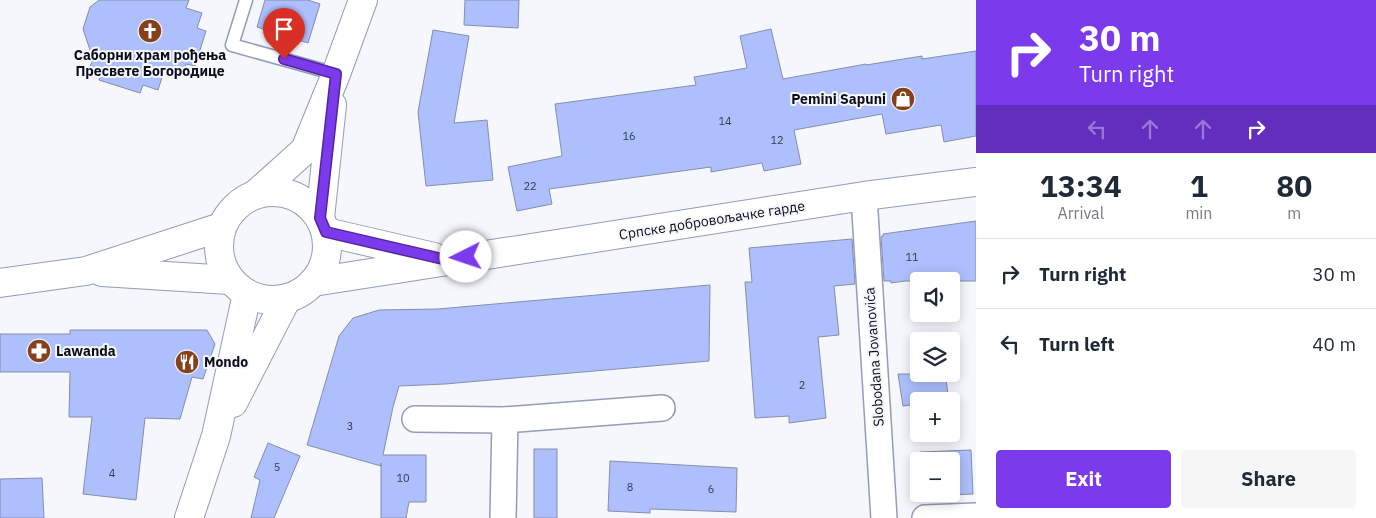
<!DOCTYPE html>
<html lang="en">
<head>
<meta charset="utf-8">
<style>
	:root { --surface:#fff; --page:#f6f6f7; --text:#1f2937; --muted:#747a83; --line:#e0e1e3; --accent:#7c3aed }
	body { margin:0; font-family:"IBM Plex Sans",sans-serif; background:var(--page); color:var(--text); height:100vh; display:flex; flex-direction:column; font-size:19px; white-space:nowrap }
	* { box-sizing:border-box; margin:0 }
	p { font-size:16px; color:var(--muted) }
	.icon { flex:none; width:28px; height:28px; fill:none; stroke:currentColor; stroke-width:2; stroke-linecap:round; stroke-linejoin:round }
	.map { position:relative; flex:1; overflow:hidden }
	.side { display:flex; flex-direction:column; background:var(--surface); width:400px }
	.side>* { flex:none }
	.hud { background:#7c3aed; color:#fff; overflow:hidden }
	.tools { position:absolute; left:910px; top:272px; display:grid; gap:10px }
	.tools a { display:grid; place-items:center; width:50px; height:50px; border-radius:5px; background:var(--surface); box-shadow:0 2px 12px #0003; font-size:25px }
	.pin { position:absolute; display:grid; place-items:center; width:42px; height:42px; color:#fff; margin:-51px -21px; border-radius:50% 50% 50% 0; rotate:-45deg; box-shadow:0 0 5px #0007 }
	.pin .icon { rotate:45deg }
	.me { position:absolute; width:55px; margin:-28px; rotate:266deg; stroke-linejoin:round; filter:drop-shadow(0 0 4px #0008) }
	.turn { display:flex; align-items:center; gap:18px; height:105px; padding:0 20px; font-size:22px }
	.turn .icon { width:65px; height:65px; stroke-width:2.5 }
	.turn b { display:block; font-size:35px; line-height:42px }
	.lanes { display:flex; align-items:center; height:48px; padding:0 20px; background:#0003; justify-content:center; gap:25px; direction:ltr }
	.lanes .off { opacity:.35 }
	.eta { display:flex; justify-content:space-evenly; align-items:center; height:85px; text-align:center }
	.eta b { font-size:30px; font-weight:700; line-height:35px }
	.primary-button { display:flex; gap:10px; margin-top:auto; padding:10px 20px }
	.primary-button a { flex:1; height:58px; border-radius:5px; background:var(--accent); color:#fff; font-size:20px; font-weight:700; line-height:58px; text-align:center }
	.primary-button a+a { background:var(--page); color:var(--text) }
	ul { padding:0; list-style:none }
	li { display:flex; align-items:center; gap:15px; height:70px; padding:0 20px; border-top:1px solid var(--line) }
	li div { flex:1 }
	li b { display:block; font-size:19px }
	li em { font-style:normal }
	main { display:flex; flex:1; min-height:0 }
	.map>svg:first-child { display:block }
</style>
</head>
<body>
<main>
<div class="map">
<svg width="976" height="518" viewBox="0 0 976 518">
	<rect width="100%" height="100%" fill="#f5f7fd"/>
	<g fill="#adbffc" stroke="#858ea9">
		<polygon points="99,0 189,0 186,8 202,13 197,28 206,31 195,66 186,64 182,76 164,71 158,90 143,85 140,93 99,80 102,70 90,67 93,59 83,29 90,7"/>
		<polygon points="265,0 308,0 320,4 308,43 257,27"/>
		<polygon points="465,0 519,0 518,28 464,25"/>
		<polygon points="771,29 783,79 866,64 866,65 922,56 922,59 976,51 976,136 944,142 941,125 886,134 882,114 794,130 801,164 764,171 762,163 711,172 711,167 549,189 552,204 517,211 508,167 562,156 555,104 696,85 694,77 747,68 740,36"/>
		<polygon points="433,30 469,36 454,123 487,120 493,180 426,186 418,112"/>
		<polygon points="976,221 976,281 905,281 891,283 891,281 884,281 881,237 883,236 883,234"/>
		<polygon points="852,239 855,284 834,286 839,335 818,337 826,418 789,423 789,416 755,418 745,282 752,282 749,248"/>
		<polygon points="710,285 709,361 445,384 399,386 393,407 383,455 426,455 426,502 409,502 406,518 381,518 381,463 381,466 307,445 339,336 353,318 379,310 438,309"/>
		<polygon points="70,330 207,330 215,344 203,379 192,377 180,419 145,418 136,500 83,494 92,417 69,417 70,372 0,372 0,334 70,334"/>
		<polygon points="898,374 945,374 949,400 938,401 919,401 919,404 903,406"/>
		<polygon points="268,443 300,456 274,518 251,518 260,480 254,477"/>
		<rect x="534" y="449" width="23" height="69"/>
		<polygon points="971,450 973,494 922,496 922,494 951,494 951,461 920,461 920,452"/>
		<polygon points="610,461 737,468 736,512 650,509 650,513 608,511"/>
		<polygon points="42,478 44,518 0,518 0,479"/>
	</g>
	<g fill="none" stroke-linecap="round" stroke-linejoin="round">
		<g stroke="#939cb8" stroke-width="15">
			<polyline id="service" points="246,0 232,45 336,74"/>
		</g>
		<g stroke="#939cb8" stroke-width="28">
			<g id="minor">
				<polyline points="864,196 884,518"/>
				<polyline points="415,419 505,420"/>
				<polyline points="503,518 505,420 662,408"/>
				<polyline points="925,518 976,516"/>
			</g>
		</g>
		<g stroke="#939cb8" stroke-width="30">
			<g id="tertiary">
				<polyline points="257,193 305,150 336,74 363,0"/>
				<polyline points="320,218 332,105"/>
			</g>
		</g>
		<g stroke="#939cb8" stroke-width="30">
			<g id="secondary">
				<circle cx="273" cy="246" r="54"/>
				<polyline points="326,232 434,257"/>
				<polyline points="102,272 230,280"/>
				<polyline points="313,282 864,196 976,182"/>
				<polyline points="0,283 86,271 221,227"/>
				<polyline points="233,403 287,298"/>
				<polyline points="189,518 216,436 247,294"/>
			</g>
		</g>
		<use href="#service" stroke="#fff" stroke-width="12"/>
		<use href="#minor" stroke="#fff" stroke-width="25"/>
		<use href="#tertiary" stroke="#fff" stroke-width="28"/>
		<use href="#secondary" stroke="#fff" stroke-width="28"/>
	</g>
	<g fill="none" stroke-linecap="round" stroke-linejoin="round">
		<g stroke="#51269a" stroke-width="12">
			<polyline id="route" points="284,59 336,74 320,218 326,232 447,260 466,257"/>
		</g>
		<use href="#route" stroke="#7c3aed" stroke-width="9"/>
	</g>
	<defs>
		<g id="church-disc" transform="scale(1.25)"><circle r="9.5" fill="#86401b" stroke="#f5f7fd"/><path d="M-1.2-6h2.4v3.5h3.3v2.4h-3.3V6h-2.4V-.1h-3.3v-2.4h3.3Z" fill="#fff"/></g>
		<g id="shop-disc" transform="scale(1.25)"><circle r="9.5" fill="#86401b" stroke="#f5f7fd"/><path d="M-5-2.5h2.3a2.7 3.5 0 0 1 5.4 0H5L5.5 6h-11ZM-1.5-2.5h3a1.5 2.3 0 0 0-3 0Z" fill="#fff"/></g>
		<g id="pharmacy-disc" transform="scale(1.25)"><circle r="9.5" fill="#86401b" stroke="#f5f7fd"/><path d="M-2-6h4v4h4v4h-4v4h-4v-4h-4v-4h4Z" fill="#fff"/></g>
		<g id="restaurant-disc" transform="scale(1.25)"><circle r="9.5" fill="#86401b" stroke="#f5f7fd"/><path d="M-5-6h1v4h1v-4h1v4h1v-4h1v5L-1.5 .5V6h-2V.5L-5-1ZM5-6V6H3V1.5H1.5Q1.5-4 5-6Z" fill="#fff"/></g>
	</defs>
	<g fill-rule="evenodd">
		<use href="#church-disc" x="150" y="31"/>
		<use href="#shop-disc" x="903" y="99"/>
		<use href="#pharmacy-disc" x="39" y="351"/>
		<use href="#restaurant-disc" x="187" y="362"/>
	</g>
	<g text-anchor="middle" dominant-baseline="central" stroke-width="4" stroke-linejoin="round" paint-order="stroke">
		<g font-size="11" fill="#343a51">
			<text x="725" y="121">14</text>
			<text x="629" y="136">16</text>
			<text x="777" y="140">12</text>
			<text x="530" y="186">22</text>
			<text x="912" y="257">11</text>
			<text x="802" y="385">2</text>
			<text x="350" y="426">3</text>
			<text x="277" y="467">5</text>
			<text x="112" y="473">4</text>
			<text x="403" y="478">10</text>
			<text x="630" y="487">8</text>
			<text x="711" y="489">6</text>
		</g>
		<g font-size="14" font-weight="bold" fill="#0b0e18" stroke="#f5f7fd" text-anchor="start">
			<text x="150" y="55" text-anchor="middle">Саборни храм рођења<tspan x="150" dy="16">Пресвете Богородице</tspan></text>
			<text x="886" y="99" text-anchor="end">Pemini Sapuni</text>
			<text x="56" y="351">Lawanda</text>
			<text x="204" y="362">Mondo</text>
		</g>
		<g font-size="14" fill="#0b0e18" stroke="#f5f7fd">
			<text transform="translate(712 220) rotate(-9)">Српске добровољачке гарде</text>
			<text transform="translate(874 357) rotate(-94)">Slobodana Jovanovića</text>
		</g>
	</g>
</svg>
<div class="tools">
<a><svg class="icon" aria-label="sound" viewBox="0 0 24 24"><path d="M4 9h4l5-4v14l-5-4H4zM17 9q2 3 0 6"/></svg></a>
<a><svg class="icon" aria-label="layers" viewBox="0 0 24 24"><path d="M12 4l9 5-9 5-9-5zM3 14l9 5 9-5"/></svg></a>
<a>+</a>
<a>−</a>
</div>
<div class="pin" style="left:284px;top:59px;background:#d93025"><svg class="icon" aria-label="arrive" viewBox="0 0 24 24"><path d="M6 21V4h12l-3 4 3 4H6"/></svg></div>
<svg class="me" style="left:466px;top:257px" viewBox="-20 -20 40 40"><circle r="19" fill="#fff"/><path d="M0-13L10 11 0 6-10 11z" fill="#7c3aed"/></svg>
</div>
<section class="side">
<div class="hud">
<div class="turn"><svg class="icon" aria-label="right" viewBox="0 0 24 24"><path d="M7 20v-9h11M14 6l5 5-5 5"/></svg><div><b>30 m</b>Turn right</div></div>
<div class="lanes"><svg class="icon off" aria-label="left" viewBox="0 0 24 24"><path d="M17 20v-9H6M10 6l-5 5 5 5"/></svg><svg class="icon off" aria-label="ahead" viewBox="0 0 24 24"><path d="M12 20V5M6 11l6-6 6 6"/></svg><svg class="icon off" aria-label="ahead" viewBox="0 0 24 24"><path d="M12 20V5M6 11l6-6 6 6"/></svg><svg class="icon" aria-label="right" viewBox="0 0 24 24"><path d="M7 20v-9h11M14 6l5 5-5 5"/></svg></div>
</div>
<div class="eta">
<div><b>13:34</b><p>Arrival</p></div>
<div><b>1</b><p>min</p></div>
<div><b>80</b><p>m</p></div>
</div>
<ul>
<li><svg class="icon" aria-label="right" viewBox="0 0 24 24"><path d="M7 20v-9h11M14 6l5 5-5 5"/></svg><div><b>Turn right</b></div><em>30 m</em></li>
<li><svg class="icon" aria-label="left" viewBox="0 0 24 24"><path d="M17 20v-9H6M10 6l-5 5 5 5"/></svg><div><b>Turn left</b></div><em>40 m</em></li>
</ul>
<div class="primary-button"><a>Exit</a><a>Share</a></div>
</section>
</main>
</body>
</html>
